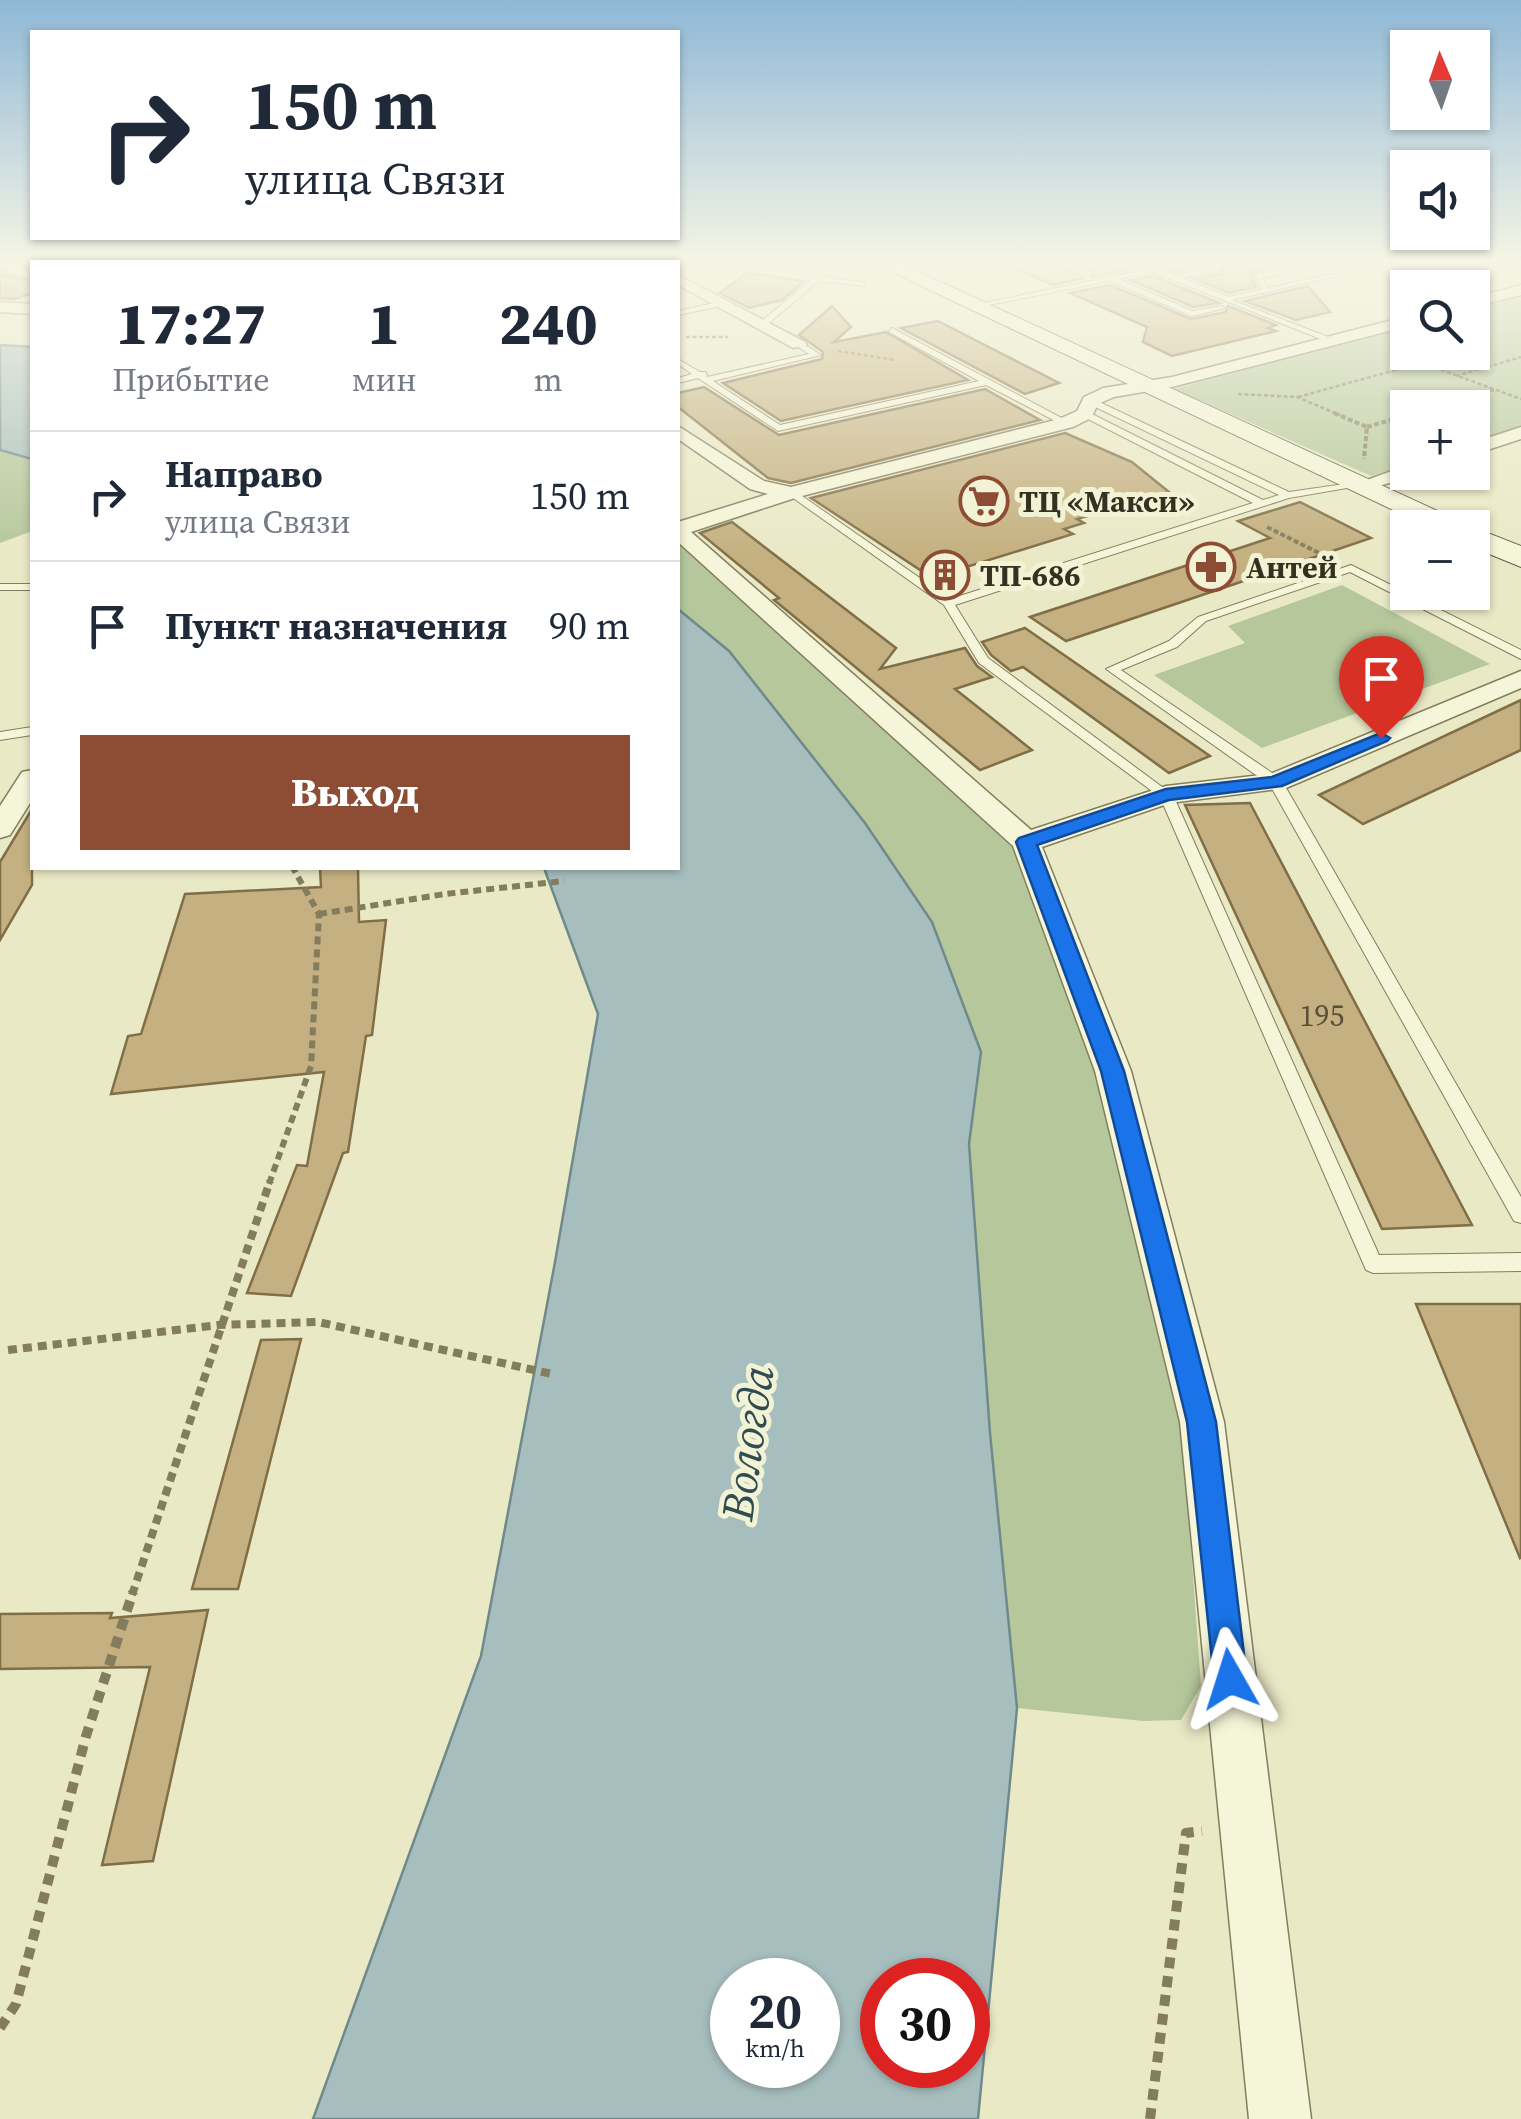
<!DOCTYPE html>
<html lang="ru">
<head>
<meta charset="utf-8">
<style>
	:root { --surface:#fff; --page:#f6f6f7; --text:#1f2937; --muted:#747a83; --line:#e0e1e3; --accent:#8c4d34 }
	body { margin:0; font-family:"Source Serif 4",serif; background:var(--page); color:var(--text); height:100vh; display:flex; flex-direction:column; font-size:38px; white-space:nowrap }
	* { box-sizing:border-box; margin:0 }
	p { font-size:32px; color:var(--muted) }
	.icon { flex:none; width:55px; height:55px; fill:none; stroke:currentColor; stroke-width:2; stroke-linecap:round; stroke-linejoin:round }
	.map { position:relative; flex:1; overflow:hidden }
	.sheet { position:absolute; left:30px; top:260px; width:650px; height:610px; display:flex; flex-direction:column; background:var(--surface); border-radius:0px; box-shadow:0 2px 8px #0004 }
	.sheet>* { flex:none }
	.hud { position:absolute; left:30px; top:30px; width:650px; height:210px; border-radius:0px; box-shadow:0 2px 8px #0004; background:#fff; color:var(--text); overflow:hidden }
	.needle { width:65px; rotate:358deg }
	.buttons { position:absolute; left:1390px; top:30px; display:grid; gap:20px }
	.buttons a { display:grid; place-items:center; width:100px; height:100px; border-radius:0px; background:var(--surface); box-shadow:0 2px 8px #0004; font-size:50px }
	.speed { position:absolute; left:710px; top:1958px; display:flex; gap:20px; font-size:50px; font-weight:700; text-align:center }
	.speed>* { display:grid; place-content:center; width:130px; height:130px; border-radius:50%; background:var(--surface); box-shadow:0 2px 8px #0004; line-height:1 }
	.speed small { font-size:25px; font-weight:400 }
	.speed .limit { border:15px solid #d22; background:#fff; color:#111 }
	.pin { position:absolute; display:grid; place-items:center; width:85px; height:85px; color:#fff; margin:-102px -42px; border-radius:50% 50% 50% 0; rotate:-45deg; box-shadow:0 0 10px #0007 }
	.pin .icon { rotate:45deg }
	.me { position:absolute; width:110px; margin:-55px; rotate:354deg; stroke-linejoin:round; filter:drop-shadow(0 0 8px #0008) }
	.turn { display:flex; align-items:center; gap:35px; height:210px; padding:0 50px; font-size:45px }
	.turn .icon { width:130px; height:130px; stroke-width:2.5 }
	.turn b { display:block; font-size:70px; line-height:85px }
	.eta { display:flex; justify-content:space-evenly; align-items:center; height:170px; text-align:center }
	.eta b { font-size:60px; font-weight:800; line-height:70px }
	.button { display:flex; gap:20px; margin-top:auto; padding:20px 50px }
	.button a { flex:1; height:115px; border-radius:0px; background:var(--accent); color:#fff; font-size:40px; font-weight:800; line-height:115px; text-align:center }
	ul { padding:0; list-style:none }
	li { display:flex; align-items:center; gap:30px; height:130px; padding:0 50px; border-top:2px solid var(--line) }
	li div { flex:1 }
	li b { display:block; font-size:38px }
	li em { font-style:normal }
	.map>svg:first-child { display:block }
</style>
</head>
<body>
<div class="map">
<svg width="1521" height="2119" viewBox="0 0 1521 2119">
	<rect width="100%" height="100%" fill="#eae9c6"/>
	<g fill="#b5c79b">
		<polygon points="1521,294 1521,428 1473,443 1472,408 1408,408 1407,465 1371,476 1174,389 1407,325 1408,352 1472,352 1473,308"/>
		<polygon points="0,450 32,459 32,531 0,543"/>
		<polygon points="678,539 1012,846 1097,1070 1182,1422 1201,1686 1181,1720 1143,1721 1017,1708 990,1434 969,1144 981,1052 932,922 865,823 729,652 678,609"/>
		<polygon points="1342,585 1490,664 1262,748 1154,675 1245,643 1228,626"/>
	</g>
	<g fill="#a7bebe" stroke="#6f8a8b" stroke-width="2.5" fill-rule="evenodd">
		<polygon points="0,345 32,347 32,459 0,450"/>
		<path d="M678,609L729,651L865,823L932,922L981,1052L969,1144L990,1433L1017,1708L978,2119H313L481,1656L555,1262L598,1014L544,868H678ZM732,1980H818V2065H732ZM882,1980H968V2065H882Z"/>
	</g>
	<g fill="#c4b080" stroke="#806e46" stroke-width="2.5">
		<polygon points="999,261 1051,261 1084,278 1053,285"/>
		<polygon points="1072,261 1210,261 1210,264 1175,272 1153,264 1092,277 1093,270"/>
		<polygon points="1223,261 1286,261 1289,264 1253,271 1251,277 1256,287 1229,293 1195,279 1222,274"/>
		<polygon points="747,273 804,281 782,300 749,308 720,293"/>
		<polygon points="0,274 32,281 32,293 15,299 0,298"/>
		<polygon points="1153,276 1219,303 1193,307 1131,280"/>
		<polygon points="1110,285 1191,319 1226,312 1228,306 1276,325 1268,328 1276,331 1172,356 1143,342 1147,327 1070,293"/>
		<polygon points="1308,286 1330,312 1296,320 1245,301"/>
		<polygon points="832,306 851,327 834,342 886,332 968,380 781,421 723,383 822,359 823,352 799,335"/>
		<polygon points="938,321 1059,383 1025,394 901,328"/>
		<polygon points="704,387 779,435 985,389 1040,420 791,483 768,478 678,407 678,393"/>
		<polygon points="1065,433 1132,462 1169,492 1077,519 1084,523 1064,529 1073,534 960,569 957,567 947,579 928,568 920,570 811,498"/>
		<polygon points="1300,502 1371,538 1066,641 1030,617 1270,538 1238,521"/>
		<polygon points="732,522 896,648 880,669 965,648 977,666 992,677 955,689 1032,750 980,770 785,609 774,600 779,598 700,533"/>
		<polygon points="1025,628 1210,756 1169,773 1023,667 1011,671 991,655 982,642"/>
		<polygon points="1521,700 1521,750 1363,824 1319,795"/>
		<polygon points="1250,803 1472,1225 1382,1229 1185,805"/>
		<polygon points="32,809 32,885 0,940 0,862"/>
		<polygon points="320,868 358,868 359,922 386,920 372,1035 366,1036 348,1152 343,1153 291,1296 247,1293 297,1165 307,1166 324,1072 111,1094 128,1036 141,1034 185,894 321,887"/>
		<polygon points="1416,1304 1521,1304 1521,1557 1520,1558"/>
		<polygon points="301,1339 238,1589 192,1589 261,1340"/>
		<polygon points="208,1610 153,1861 102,1865 150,1667 0,1669 0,1614 112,1613 110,1618"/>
	</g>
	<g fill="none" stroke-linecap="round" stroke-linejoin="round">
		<g stroke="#837d5e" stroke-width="2">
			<g id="lane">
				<polygon points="0,261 9,261 0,264"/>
				<polygon points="406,261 424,261 425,262 407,262"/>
				<polygon points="853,261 868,261 835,268 824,277 862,282 865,286 819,281 764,327 757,325 830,264"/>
				<polygon points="1054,261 1063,261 1092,273 1085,275"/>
				<polygon points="1213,261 1219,261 1221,270 1182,278 1229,297 1262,289 1254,275 1323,261 1331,262 1262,278 1268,288 1391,261 1403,261 1232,300 1336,340 1333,344 1153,272 1118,279 1193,311 1221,306 1225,308 1192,316 1110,281 973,308 969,306 1154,268 1175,276 1214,267"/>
				<polygon points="723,301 726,305 678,315 678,311"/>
				<polygon points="892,328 1071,423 1063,425 986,385 778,431 698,378 678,383 678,378 692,374 678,364 678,359 700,372 706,372 707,377 809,354 795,345 802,343 821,355 713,381 780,425 979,381 889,332"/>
				<polygon points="1087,399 1093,399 1289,492 1365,481 1370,484 1289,498 955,605 988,658 1173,795 1379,1255 1521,1253 1521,1271 1373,1273 1366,1270 1160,797 979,663 944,605 786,493 795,491 950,599 1253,503 1082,416 1082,412 1088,412 1263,500 1279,495 1087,403"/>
				<polygon points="1351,565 1521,650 1521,659 1350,572 1206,621 1177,647 1121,670 1281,779 1521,1197 1521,1223 1514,1221 1270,785 1106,669 1169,641 1198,617"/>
				<rect x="0" y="584" width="32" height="6"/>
				<polygon points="32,727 32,735 0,740 0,732"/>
			</g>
		</g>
		<g stroke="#837d5e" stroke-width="3">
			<g id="street">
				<polygon points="234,261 256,261 257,262 235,262"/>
				<polygon points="622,261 640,261 641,262 623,262"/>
				<polygon points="0,262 32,270 32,278 0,270"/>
				<polygon points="678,275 805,342 807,345 793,348 678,285"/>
				<polygon points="1521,285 1521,295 1472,307 1472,298"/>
				<polygon points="0,302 32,304 32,314 0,312"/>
				<polygon points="1408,316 1408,326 1172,387 1114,397 1098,404 1091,418 1073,427 798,497 691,532 1031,830 1166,786 1270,774 1521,671 1521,688 1286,788 1170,803 1042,847 1131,1071 1224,1422 1311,2119 1249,2119 1180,1422 1095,1071 1013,846 678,542 678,522 768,494 750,489 678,439 678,426 764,481 791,487 1059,419 1077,411 1084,397 1103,388 1172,377"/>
				<polygon points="1521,427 1521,439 1472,455 1472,443"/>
				<polygon points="1408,465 1408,472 1417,472 1415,475 1366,490 1356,484"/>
				<polygon points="32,770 32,800 10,835 0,838 0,806 22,772"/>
			</g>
		</g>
		<g stroke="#655e41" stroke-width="2">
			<polygon id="secondary" points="869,261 895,261 1470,526 1521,546 1521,567 1472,547 1472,528 1431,528"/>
		</g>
		<g stroke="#837d5e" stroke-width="2.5" stroke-dasharray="4 2.5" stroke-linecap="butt">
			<polyline points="282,261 292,262"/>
			<polyline points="686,337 728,337"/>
			<polyline points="838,351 895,360"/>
			<polyline points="1392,352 1521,399"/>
			<polyline points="1456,376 1521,357"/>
			<polyline points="1238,394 1297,397 1340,415"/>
			<polyline points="1298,397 1421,363"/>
			<polyline points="1434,408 1494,390"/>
		</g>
		<g stroke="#837d5e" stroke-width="4" stroke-dasharray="5 2.5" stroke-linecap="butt">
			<polyline points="1334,413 1367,427 1364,459"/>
			<polyline points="1367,427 1408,415"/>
			<polyline points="1433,483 1463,472"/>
			<polyline points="1267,527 1323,555"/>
		</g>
		<g stroke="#837d5e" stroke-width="6" stroke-dasharray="8 5" stroke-linecap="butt">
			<polyline points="319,914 445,894 564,881"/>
			<polyline points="269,1184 311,1066 319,914 293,868"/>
		</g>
		<g stroke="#837d5e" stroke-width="8" stroke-dasharray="9 6" stroke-linecap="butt">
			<polyline points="8,1350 219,1325 318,1322 552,1374"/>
			<polyline points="132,1595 270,1181"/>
		</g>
		<g stroke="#837d5e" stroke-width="10" stroke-dasharray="11 8" stroke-linecap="butt">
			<polyline points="0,2028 16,2004 86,1736 133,1592"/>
			<polyline points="1150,2119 1186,1833 1202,1831"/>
		</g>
		<use href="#lane" fill="#f5f5d9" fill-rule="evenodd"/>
		<use href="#street" fill="#f5f5d9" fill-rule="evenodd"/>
		<use href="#secondary" fill="#f5f5d9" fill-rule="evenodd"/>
	</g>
	<linearGradient id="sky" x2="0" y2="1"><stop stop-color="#8eb8d7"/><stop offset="0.47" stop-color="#f6f5e5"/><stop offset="1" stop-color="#f6f5e5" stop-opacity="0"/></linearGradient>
	<rect width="1521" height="557" fill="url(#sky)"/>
	<polygon fill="#1a73e8" stroke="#114b97" stroke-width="2.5" points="1381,733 1390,738 1387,741 1282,786 1169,800 1037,845 1124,1071 1216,1422 1247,1679 1242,1690 1230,1695 1219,1690 1214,1679 1187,1422 1101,1071 1016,842 1019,838 1166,789 1272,777"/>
	<defs>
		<g id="supermarket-ring" transform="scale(2.5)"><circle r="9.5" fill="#f2f2d5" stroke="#8c4d34" stroke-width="1.5"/><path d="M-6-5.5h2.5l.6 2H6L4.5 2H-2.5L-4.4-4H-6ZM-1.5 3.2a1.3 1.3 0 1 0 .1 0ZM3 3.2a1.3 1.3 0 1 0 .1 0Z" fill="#8c4d34"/></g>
		<g id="pharmacy-ring" transform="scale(2.5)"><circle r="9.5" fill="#f2f2d5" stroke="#8c4d34" stroke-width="1.5"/><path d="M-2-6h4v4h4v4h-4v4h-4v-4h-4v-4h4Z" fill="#8c4d34"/></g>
		<g id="building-ring" transform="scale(2.5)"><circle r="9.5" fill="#f2f2d5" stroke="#8c4d34" stroke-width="1.5"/><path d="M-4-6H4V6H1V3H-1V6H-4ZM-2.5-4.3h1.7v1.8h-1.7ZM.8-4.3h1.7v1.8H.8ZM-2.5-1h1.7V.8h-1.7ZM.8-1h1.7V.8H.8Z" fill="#8c4d34"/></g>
	</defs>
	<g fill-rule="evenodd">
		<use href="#supermarket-ring" x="984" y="501"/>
		<use href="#pharmacy-ring" x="1211" y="567"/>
		<use href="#building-ring" x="945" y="575"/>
	</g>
	<g text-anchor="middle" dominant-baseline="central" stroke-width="10" stroke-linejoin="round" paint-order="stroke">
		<g font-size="30" font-weight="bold" fill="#353020" stroke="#f2f2d5" text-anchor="start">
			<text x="1019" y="501">ТЦ «Макси»</text>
			<text x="1246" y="567">Антей</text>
			<text x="980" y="575">ТП-686</text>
		</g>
		<g font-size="30" fill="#595038">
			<text x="1322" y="1015">195</text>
		</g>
		<g font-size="45" font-style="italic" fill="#314b53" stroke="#f2f2d5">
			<text transform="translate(747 1443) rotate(-82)">Вологда</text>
		</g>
	</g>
</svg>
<div class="buttons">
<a><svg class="needle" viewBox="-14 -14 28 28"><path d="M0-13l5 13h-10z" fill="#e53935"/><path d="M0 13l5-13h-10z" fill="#747a83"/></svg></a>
<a><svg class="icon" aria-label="sound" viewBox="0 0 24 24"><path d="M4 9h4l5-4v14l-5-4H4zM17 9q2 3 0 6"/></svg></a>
<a><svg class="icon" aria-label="search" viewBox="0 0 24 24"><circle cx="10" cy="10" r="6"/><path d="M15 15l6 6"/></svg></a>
<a>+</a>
<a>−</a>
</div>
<div class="speed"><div>20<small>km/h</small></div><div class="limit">30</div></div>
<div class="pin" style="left:1381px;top:738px;background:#d93025"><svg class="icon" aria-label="arrive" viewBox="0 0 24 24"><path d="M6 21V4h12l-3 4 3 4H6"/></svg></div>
<svg class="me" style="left:1230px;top:1679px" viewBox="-20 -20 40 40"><path d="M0-17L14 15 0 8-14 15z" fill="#1a73e8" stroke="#fff" stroke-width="4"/></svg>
<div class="hud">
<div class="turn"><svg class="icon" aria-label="right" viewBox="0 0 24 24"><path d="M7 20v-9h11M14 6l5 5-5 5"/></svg><div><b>150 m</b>улица Связи</div></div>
</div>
<section class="sheet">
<div class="eta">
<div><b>17:27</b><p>Прибытие</p></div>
<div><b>1</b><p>мин</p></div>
<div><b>240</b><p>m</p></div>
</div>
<ul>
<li><svg class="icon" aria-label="right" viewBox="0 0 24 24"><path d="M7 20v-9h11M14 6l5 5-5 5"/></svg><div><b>Направо</b><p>улица Связи</p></div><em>150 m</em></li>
<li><svg class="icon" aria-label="arrive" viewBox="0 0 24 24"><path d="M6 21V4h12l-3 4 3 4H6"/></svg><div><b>Пункт назначения</b></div><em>90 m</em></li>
</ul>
<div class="button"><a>Выход</a></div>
</section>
</div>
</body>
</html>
